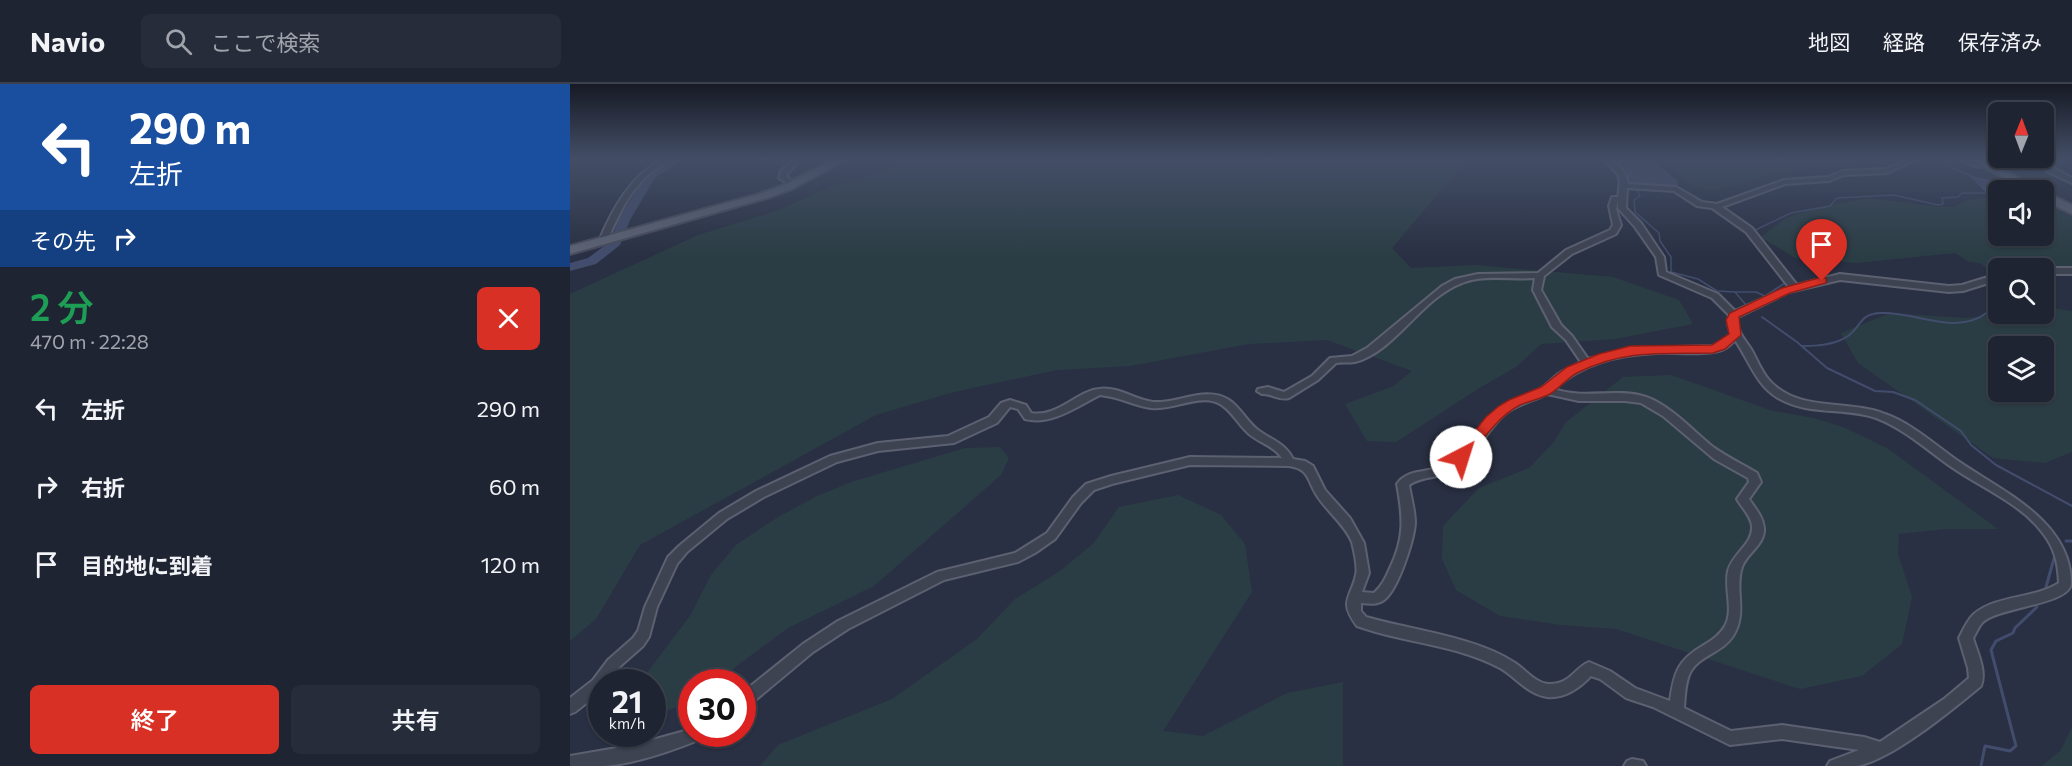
<!DOCTYPE html>
<html lang="ja">
<head>
<meta charset="utf-8">
<style>
	:root { --surface:#1f2432; --page:#272c3a; --text:#f1f3f6; --muted:#a1a4ac; --line:#3c414d; --accent:#d93025 }
	body { margin:0; font-family:Commissioner,"Noto Sans JP",sans-serif; background:var(--page); color:var(--text); height:100vh; display:flex; flex-direction:column; font-size:22px; white-space:nowrap }
	* { box-sizing:border-box; margin:0 }
	p { font-size:20px; color:var(--muted) }
	.icon { flex:none; width:33px; height:33px; fill:none; stroke:currentColor; stroke-width:2; stroke-linecap:round; stroke-linejoin:round }
	.map { position:relative; flex:1; overflow:hidden }
	.drawer { display:flex; flex-direction:column; background:var(--surface); width:570px }
	.drawer>* { flex:none }
	.banner { background:#1a4fa0; color:#fff; overflow:hidden }
	.needle { width:39px; rotate:1deg }
	.controls { position:absolute; left:1418px; top:18px; display:grid; gap:12px }
	.controls a { display:grid; place-items:center; width:66px; height:66px; border-radius:9px; background:var(--surface); box-shadow:0 2px 4px #0004,0 0 0 2px var(--line); font-size:30px }
	.speed { position:absolute; left:18px; top:585px; display:flex; gap:12px; font-size:30px; font-weight:700; text-align:center }
	.speed>* { display:grid; place-content:center; width:78px; height:78px; border-radius:50%; background:var(--surface); box-shadow:0 2px 4px #0004,0 0 0 2px var(--line); line-height:1 }
	.speed small { font-size:15px; font-weight:400 }
	.speed .limit { border:9px solid #d22; background:#fff; color:#111 }
	.pin { position:absolute; display:grid; place-items:center; width:51px; height:51px; color:#fff; margin:-62px -26px; border-radius:50% 50% 50% 0; rotate:-45deg; box-shadow:0 0 6px #0007 }
	.pin .icon { rotate:45deg }
	.me { position:absolute; width:66px; margin:-33px; rotate:40deg; stroke-linejoin:round; filter:drop-shadow(0 0 4px #0008) }
	.turn { display:flex; align-items:center; gap:21px; height:126px; padding:0 30px; font-size:27px }
	.turn .icon { width:78px; height:78px; stroke-width:2.5 }
	.turn b { display:block; font-size:42px; line-height:51px }
	.then { display:flex; align-items:center; height:57px; padding:0 30px; background:#0003; gap:12px; font-size:22px }
	.round { display:grid; place-items:center; flex:none; width:63px; height:63px; border-radius:9px; background:var(--page) }
	.head { display:flex; align-items:center; justify-content:space-between; height:102px; padding:0 30px }
	h1 { font-size:36px; font-weight:600; line-height:45px; color:#1e9e55 }
	.cta { display:flex; gap:12px; margin-top:auto; padding:12px 30px }
	.cta a { flex:1; height:69px; border-radius:9px; background:var(--accent); color:#fff; font-size:24px; font-weight:600; line-height:69px; text-align:center }
	.cta a+a { background:var(--page); color:var(--text) }
	ul { padding:0; list-style:none }
	li { display:flex; align-items:center; gap:18px; height:78px; padding:0 30px }
	li div { flex:1 }
	li b { display:block; font-size:22px }
	li em { font-style:normal }
	header { display:flex; align-items:center; gap:36px; box-sizing:border-box; height:84px; padding:0 30px; background:var(--surface); border-bottom:2px solid var(--line) }
	header strong { font-size:28px }
	nav { display:flex; gap:33px; margin-inline-start:auto; font-size:21px }
	.search { width:420px; height:54px; background:var(--page); display:flex; align-items:center; gap:15px; box-sizing:border-box; padding:0 21px; border-radius:9px; color:var(--muted); font-size:22px }
	main { display:flex; flex:1; min-height:0 }
	.map>svg:first-child { display:block }
</style>
</head>
<body>
<header>
<strong>Navio</strong>
<div class="search"><svg class="icon" aria-label="search" viewBox="0 0 24 24"><circle cx="10" cy="10" r="6"/><path d="M15 15l6 6"/></svg>ここで検索</div>
<nav><a>地図</a><a>経路</a><a>保存済み</a></nav>
</header>
<main>
<section class="drawer">
<div class="banner">
<div class="turn"><svg class="icon" aria-label="left" viewBox="0 0 24 24"><path d="M17 20v-9H6M10 6l-5 5 5 5"/></svg><div><b>290 m</b>左折</div></div>
<div class="then">その先<svg class="icon" aria-label="right" viewBox="0 0 24 24"><path d="M7 20v-9h11M14 6l5 5-5 5"/></svg></div>
</div>
<div class="head"><div><h1>2 分</h1><p>470 m · 22:28</p></div><a class="round" style="background:#d93025;color:#fff"><svg class="icon" aria-label="close" viewBox="0 0 24 24"><path d="M6 6l12 12M18 6L6 18"/></svg></a></div>
<ul>
<li><svg class="icon" aria-label="left" viewBox="0 0 24 24"><path d="M17 20v-9H6M10 6l-5 5 5 5"/></svg><div><b>左折</b></div><em>290 m</em></li>
<li><svg class="icon" aria-label="right" viewBox="0 0 24 24"><path d="M7 20v-9h11M14 6l5 5-5 5"/></svg><div><b>右折</b></div><em>60 m</em></li>
<li><svg class="icon" aria-label="arrive" viewBox="0 0 24 24"><path d="M6 21V4h12l-3 4 3 4H6"/></svg><div><b>目的地に到着</b></div><em>120 m</em></li>
</ul>
<div class="cta"><a>終了</a><a>共有</a></div>
</section>
<div class="map">
<svg width="1502" height="682" viewBox="0 0 1502 682">
	<rect width="100%" height="100%" fill="#293043"/>
	<g fill="#2b3d44" fill-rule="evenodd">
		<polygon points="353,75 898,75 822,164 841,184 906,181 1043,193 1109,216 1123,240 1045,255 971,260 946,283 911,303 826,358 797,357 775,320 824,302 842,287 757,256 679,260 560,282 487,286 384,308 306,331 70,461 26,535 0,557 0,210 128,151 209,126 259,103"/>
		<polygon points="1096,75 1309,75 1200,91 1144,108 1123,103 1102,84"/>
		<polygon points="1428,112 1428,152 1473,152 1473,118 1502,133 1502,183 1428,184 1428,188 1422,189 1410,179 1399,178 1385,169 1287,179 1225,174 1191,153 1217,133 1257,121 1298,114 1368,123 1384,123 1397,116"/>
		<path d="M1473,223L1502,227V368L1475,379L1423,374L1288,279L1271,249L1320,229L1394,234L1435,230H1473ZM1473,262V308H1428V262Z"/>
		<polygon points="1101,291 1203,327 1244,334 1273,343 1317,364 1428,445 1376,445 1329,450 1328,470 1342,513 1332,560 1292,592 1230,605 1046,545 991,541 930,532 886,506 872,475 873,442 909,404 959,384 984,358 995,339 1053,293"/>
		<polygon points="430,363 439,374 431,391 304,502 218,544 145,598 122,598 121,615 109,623 83,630 82,598 70,598 120,532 141,491 166,461 205,435 245,413 281,398 395,364"/>
		<polygon points="608,411 651,431 675,460 682,508 593,647 633,652 717,609 773,598 773,682 190,682 208,661 322,615 407,555 445,515 490,487 524,459 549,423"/>
		<polygon points="1502,643 1502,682 1472,682 1491,666"/>
	</g>
	<g fill="#424c6c">
		<polygon points="1041,75 1082,76 1107,96 1108,102 1061,100 1056,86"/>
		<polygon points="1399,91 1436,100 1445,106 1428,106 1428,109 1417,110"/>
	</g>
	<g fill="none" stroke-linecap="round" stroke-linejoin="round">
		<g stroke="#424c6c" stroke-width="1.5">
			<polyline points="1378,75 1383,84 1401,92"/>
			<polyline points="1066,104 1070,112 1064,116 1065,128 1089,149 1090,157 1101,173 1101,188 1128,195 1147,207 1165,208 1176,221"/>
			<polyline points="1183,147 1221,129 1260,122 1267,114 1324,111 1368,121 1373,120 1372,114 1388,113 1392,109 1418,109"/>
			<polyline points="1165,208 1186,208 1195,212 1215,199 1211,192"/>
			<polyline points="1306,229 1320,229"/>
			<polyline points="1416,229 1428,221"/>
		</g>
		<g stroke="#424c6c" stroke-width="2">
			<polyline points="1192,233 1227,258 1257,284 1305,307 1323,308 1345,316 1391,347 1401,361 1426,381 1502,422"/>
			<path d="M1233,262C1248,262 1265,261 1278,252C1292,242 1289,230 1310,229C1346,227 1386,253 1418,228"/>
		</g>
		<g stroke="#424c6c" stroke-width="3">
			<polyline points="1496,457 1502,457"/>
			<polyline points="1476,503 1485,471"/>
			<polyline points="1411,682 1415,662 1440,667 1446,662 1421,566 1426,557 1443,549 1445,544 1467,523"/>
		</g>
		<polygon fill="#424c6c" fill-rule="evenodd" points="102,75 114,75 85,94 61,134 50,161 26,180 0,187 0,179 18,174 41,157 49,134 77,90"/>
		<g stroke="#5c6070" stroke-width="4">
			<g id="minor">
				<path d="M92,75H100C93,81 84,85 77,92C58,109 47,134 37,157L36,159H30L29,157C43,124 60,93 92,75Z"/>
				<polygon points="224,75 231,75 217,90 217,93 226,100 222,102 209,94 211,87"/>
				<path d="M1032,75C1045,75 1057,87 1058,100L1106,103L1132,118L1147,120L1214,96L1258,93L1273,87L1316,85L1338,75H1347L1317,89L1274,91L1259,97L1215,100L1152,123L1182,144L1227,201L1270,190L1379,202L1392,201L1428,190V196L1393,207L1379,208L1270,196L1219,208L1168,233C1165,246 1174,254 1181,265C1187,275 1191,287 1199,296C1228,329 1277,315 1315,330C1343,340 1366,362 1391,379C1432,407 1502,438 1501,500C1498,521 1427,523 1412,539C1408,543 1406,550 1403,554C1407,568 1417,587 1411,602C1383,625 1321,677 1286,682C1277,682 1267,682 1257,682L1260,677L1289,666L1212,655L1160,661L1083,623L1056,614L1030,595L1021,592C1010,604 994,615 977,613C957,610 946,593 930,584C885,560 834,559 787,542C768,517 781,514 786,491C788,483 784,466 782,458C774,439 756,427 746,410C737,395 739,385 719,382L620,381L542,400L524,406L511,419L485,455L465,469L448,478L374,496L278,545L243,568L177,623L172,624V609L233,560L268,537L367,488L445,469L477,449L503,413L516,400L541,392L620,373L712,374C703,361 689,359 678,349C669,341 663,329 653,322C633,307 604,327 581,324C565,322 552,314 536,312L530,311C508,322 481,342 455,335L448,325L440,323L427,339L384,359L308,367L267,378L194,413L157,435L117,468L107,480L87,523L79,553L73,562L48,584L38,598H32V607L5,628L0,630V614L23,596L38,576L63,554L68,547L75,523L98,473L109,462L149,429L186,407L260,372L308,359L378,352L419,333L431,319L440,316L456,321L461,329C487,334 507,307 529,305C548,302 565,316 583,318C608,320 636,301 659,316C671,324 677,338 688,346C702,356 715,359 723,375L735,377L743,382L755,406L780,434L794,459L799,489L792,508L804,509C812,502 816,493 820,484C835,453 833,433 827,400C839,383 862,390 877,380C898,366 908,342 927,326C939,316 955,313 968,306C977,302 982,294 990,289C996,285 1004,282 1011,278L996,256L982,243L963,206L965,194C941,196 915,190 892,199C851,214 825,268 785,278C778,279 772,278 766,279L748,296L719,314C709,317 701,309 692,310L687,307L688,305L698,303L714,308L742,292L760,274L782,272L797,264L872,202L885,195L908,190L968,189L996,166L1040,146L1043,141L1039,122L1042,113H1048C1052,87 1049,92 1032,75ZM1057,104L1104,107L1127,122L1142,124L1176,148L1219,203L1165,227L1148,210L1096,188L1094,173L1071,139L1056,124ZM1048,117V124L1065,143L1086,173L1089,191L1142,214L1159,231L1158,240L1161,250L1148,261L1143,262L1068,264L1050,267L1018,275L1002,252L991,241L971,206L974,192L1002,170L1046,150L1051,141L1046,125ZM1165,256C1179,276 1186,301 1208,314C1238,332 1275,323 1306,334C1335,345 1358,367 1383,384C1412,404 1450,419 1472,448C1485,464 1488,479 1489,499C1464,515 1426,511 1404,530C1398,535 1393,546 1389,554L1398,584L1399,594L1374,615L1310,658L1294,653L1212,641L1161,647L1114,624C1115,612 1115,597 1121,587C1131,571 1153,568 1163,552C1178,528 1164,506 1172,483C1177,469 1195,461 1194,444C1193,433 1185,424 1179,415L1191,398L1187,389C1172,380 1157,373 1143,363C1122,346 1101,322 1076,313C1046,303 1014,316 984,305C1013,279 1047,271 1086,269C1102,268 1142,272 1154,265C1158,263 1162,259 1165,256ZM977,310L1009,317H1055L1071,319L1093,332L1144,375L1178,394L1179,398L1167,415C1172,424 1182,433 1182,443C1183,460 1162,470 1158,487C1154,505 1164,526 1155,542C1150,551 1142,556 1134,561C1108,576 1104,588 1100,617L1065,604L1040,587L1019,578C1004,584 1001,600 980,600C966,600 956,586 945,579C939,575 932,571 925,568C884,550 839,545 796,533L791,527V519C799,520 807,521 814,516C828,506 844,456 845,439C845,426 841,414 839,401C853,391 872,395 886,385C907,371 916,346 935,330C947,320 963,317 977,310Z"/>
				<polygon points="1390,75 1399,75 1417,80 1407,83"/>
				<polygon points="1471,75 1477,75 1478,79 1484,84 1502,94 1502,99 1478,88 1470,79"/>
				<rect x="1473" y="184" width="29" height="6"/>
				<path d="M122,645V650H133L131,655C102,667 64,680 33,682C22,682 11,682 0,682V672L64,661Z"/>
				<polygon points="1062,675 1073,677 1076,682 1054,682 1057,677"/>
			</g>
		</g>
		<g stroke="#474c5c" stroke-width="4">
			<g id="primary">
				<polygon points="264,75 277,75 222,105 197,114 0,170 0,162 189,110 214,101"/>
				<polygon points="1398,75 1412,75 1471,106 1457,106"/>
				<polygon points="1473,107 1502,121 1502,130 1473,116"/>
			</g>
		</g>
		<use href="#minor" fill="#3e4352" fill-rule="evenodd"/>
		<use href="#primary" fill="#5c6272" fill-rule="evenodd"/>
	</g>
	<linearGradient id="sky" x2="0" y2="1"><stop stop-color="#171a25"/><stop offset="0.44" stop-color="#434e66"/><stop offset="1" stop-color="#434e66" stop-opacity="0"/></linearGradient>
	<rect width="1502" height="171" fill="url(#sky)"/>
	<path fill="#d93025" stroke="#8d1f18" stroke-width="1.5" d="M1252,193L1256,194V199L1220,209L1169,233L1171,251L1155,265L1143,269C1093,270 1056,265 1009,288C998,293 990,304 980,310C970,315 959,317 950,321C927,333 911,358 896,377L891,378L884,373L916,333L929,322L939,316L971,303L997,283L1029,270L1060,262L1142,261L1159,250L1156,236L1160,229L1212,204Z"/>
</svg>
<div class="controls">
<a><svg class="needle" viewBox="-14 -14 28 28"><path d="M0-13l5 13h-10z" fill="#e53935"/><path d="M0 13l5-13h-10z" fill="#a1a4ac"/></svg></a>
<a><svg class="icon" aria-label="sound" viewBox="0 0 24 24"><path d="M4 9h4l5-4v14l-5-4H4zM17 9q2 3 0 6"/></svg></a>
<a><svg class="icon" aria-label="search" viewBox="0 0 24 24"><circle cx="10" cy="10" r="6"/><path d="M15 15l6 6"/></svg></a>
<a><svg class="icon" aria-label="layers" viewBox="0 0 24 24"><path d="M12 4l9 5-9 5-9-5zM3 14l9 5 9-5"/></svg></a>
</div>
<div class="speed"><div>21<small>km/h</small></div><div class="limit">30</div></div>
<div class="pin" style="left:1252px;top:197px;background:#d93025"><svg class="icon" aria-label="arrive" viewBox="0 0 24 24"><path d="M6 21V4h12l-3 4 3 4H6"/></svg></div>
<svg class="me" style="left:891px;top:373px" viewBox="-20 -20 40 40"><circle r="19" fill="#fff"/><path d="M0-13L10 11 0 6-10 11z" fill="#d93025"/></svg>
</div>
</main>
</body>
</html>
